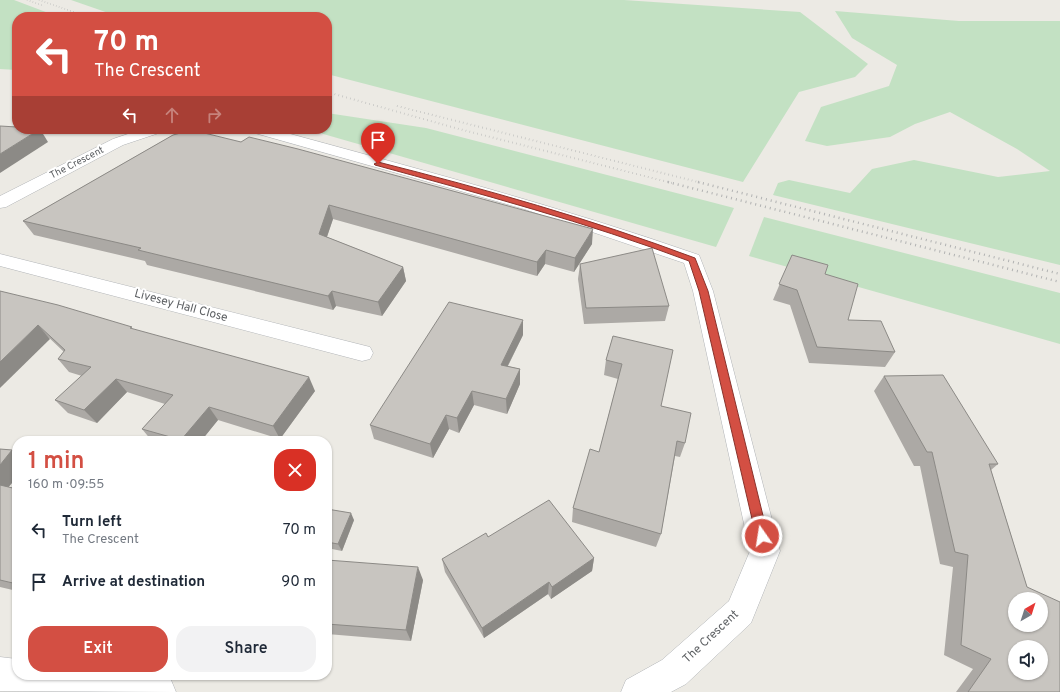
<!DOCTYPE html>
<html lang="en">
<head>
<meta charset="utf-8">
<style>
	:root { --surface:#fff; --page:#f2f2f3; --text:#1f2937; --muted:#747a83; --accent:#d34f43 }
	body { margin:0; font-family:Overpass,sans-serif; background:var(--page); color:var(--text); height:100vh; display:flex; flex-direction:column; font-size:15px; white-space:nowrap }
	* { box-sizing:border-box; margin:0 }
	p { font-size:13px; color:var(--muted) }
	.icon { flex:none; width:22px; height:22px; fill:none; stroke:currentColor; stroke-width:2; stroke-linecap:round; stroke-linejoin:round }
	.map { position:relative; flex:1; overflow:hidden }
	.drawer { position:absolute; left:12px; top:436px; width:320px; height:244px; display:flex; flex-direction:column; background:var(--surface); border-radius:16px; box-shadow:0 1px 3px #0004 }
	.drawer>* { flex:none }
	.guide { position:absolute; left:12px; top:12px; width:320px; height:122px; border-radius:16px; box-shadow:0 1px 3px #0004; background:#d34f43; color:#fff; overflow:hidden }
	.needle { width:26px; rotate:39deg }
	.tools { position:absolute; left:1008px; top:592px; display:grid; gap:8px }
	.tools a { display:grid; place-items:center; width:40px; height:40px; border-radius:50%; background:var(--surface); box-shadow:0 1px 3px #0004; font-size:20px }
	.pin { position:absolute; display:grid; place-items:center; width:34px; height:34px; color:#fff; margin:-41px -17px; border-radius:50% 50% 50% 0; rotate:-45deg; box-shadow:0 0 4px #0007 }
	.pin .icon { rotate:45deg }
	.me { position:absolute; width:44px; margin:-22px; rotate:347deg; stroke-linejoin:round; filter:drop-shadow(0 0 3px #0008) }
	.turn { display:flex; align-items:center; gap:14px; height:84px; padding:0 16px; font-size:18px }
	.turn .icon { width:52px; height:52px; stroke-width:2.5 }
	.turn b { display:block; font-size:28px; line-height:34px }
	.lanes { display:flex; align-items:center; height:38px; padding:0 16px; background:#0003; justify-content:center; gap:20px; direction:ltr }
	.lanes .off { opacity:.35 }
	.round { display:grid; place-items:center; flex:none; width:42px; height:42px; border-radius:16px; background:var(--page) }
	.summary { display:flex; align-items:center; justify-content:space-between; height:68px; padding:0 16px }
	h1 { font-size:24px; font-weight:600; line-height:30px; color:var(--accent) }
	.primary-button { display:flex; gap:8px; margin-top:auto; padding:8px 16px }
	.primary-button a { flex:1; height:46px; border-radius:16px; background:var(--accent); color:#fff; font-size:16px; font-weight:600; line-height:46px; text-align:center }
	.primary-button a+a { background:var(--page); color:var(--text) }
	ul { padding:0; list-style:none }
	li { display:flex; align-items:center; gap:12px; height:52px; padding:0 16px }
	li div { flex:1 }
	li b { display:block; font-size:15px }
	li em { font-style:normal }
	.map>svg:first-child { display:block }
</style>
</head>
<body>
<div class="map">
<svg width="1060" height="692" viewBox="0 0 1060 692">
	<rect width="100%" height="100%" fill="#eceae4"/>
	<g fill="#c3e1c3">
		<polygon points="0,0 14,0 59,17 17,17 17,70 0,69"/>
		<polygon points="71,0 624,0 800,12 868,64 855,77 799,92 743,182 327,74 327,17 120,17"/>
		<polygon points="835,11 959,21 1060,21 1060,265 773,195 778,183 789,180 850,193 872,169 914,160 998,177 1050,171 1017,149 950,112 915,124 890,137 827,146 805,141 821,107 889,86 897,65 852,38"/>
		<polygon points="327,113 426,128 734,208 716,247 306,129 327,129"/>
		<polygon points="764,217 1060,293 1060,344 749,256"/>
	</g>
	<g fill="none" stroke-linecap="round" stroke-linejoin="round">
		<g stroke="#b1b4b7" stroke-width="1">
			<g id="minor">
				<polygon points="143,129 164,129 162,132 123,145 6,207 0,208 0,196 113,139"/>
				<path d="M249,129H272C415,168 559,206 699,255L713,291L780,551L751,623L686,684L671,692H621L626,680L662,660L729,601L750,551L693,291L684,263L524,209L251,132Z"/>
				<polygon points="0,254 362,345 370,347 373,353 370,359 362,361 0,266"/>
				<polygon points="0,657 17,659 17,675 159,675 171,680 176,692 0,691"/>
			</g>
		</g>
		<use href="#minor" fill="#fff" fill-rule="evenodd"/>
		<g stroke="#b1b2b2" stroke-width="1.5" stroke-dasharray="0.5 2.5" stroke-linecap="butt">
			<polyline points="27,0 44,6"/>
			<polyline points="39,0 88,17"/>
		</g>
		<g stroke="#b1b2b2" stroke-width="2" stroke-dasharray="0.5 3.5" stroke-linecap="butt">
			<polyline points="327,92 459,129 672,183"/>
			<polyline points="397,106 702,183"/>
		</g>
		<g stroke="#b1b2b2" stroke-width="2.5" stroke-dasharray="1 4" stroke-linecap="butt">
			<polyline points="668,182 1060,282"/>
			<polyline points="698,182 1060,274"/>
		</g>
	</g>
	<g fill="#aca9a5">
		<polygon points="173,135 592,244 574,272 545,264 537,276 333,219 327,237 403,267 406,281 382,316 336,306 333,310 147,265 145,261 34,235 23,221"/>
		<polygon points="792,255 848,320 895,352 885,367 809,363 790,305 773,300"/>
		<polygon points="580,264 669,306 665,321 584,324 578,279"/>
		<polygon points="0,291 134,330 315,391 280,439 218,420 201,441 152,441 142,429 165,404 127,392 97,423 68,413 55,400 82,376 69,372 58,359 64,352"/>
		<polygon points="523,335 508,366 520,369 520,384 507,414 474,405 459,433 449,429 433,458 374,439 370,425"/>
		<polygon points="613,336 661,406 685,443 680,457 675,456 661,534 656,547 572,522 573,508 599,452 618,379 604,375 606,360"/>
		<polygon points="884,376 998,464 991,470 1027,587 1060,692 956,692 973,669 944,655 953,567 940,564 920,466 914,466 874,391"/>
		<polygon points="0,449 12,450 17,454 17,477 8,487 17,489 17,591 0,587"/>
		<polygon points="327,509 354,520 342,551 327,548"/>
		<polygon points="488,537 594,558 592,571 551,599 548,594 484,638 445,572 442,559"/>
		<polygon points="327,560 423,580 411,641 327,634"/>
	</g>
	<g fill="#8c8a86">
		<polygon points="40,129 48,142 0,173 0,154"/>
		<polygon points="329,205 333,219 323,248 319,234"/>
		<polygon points="593,229 592,244 574,272 575,258"/>
		<polygon points="546,250 545,264 537,276 537,262"/>
		<polygon points="403,267 406,281 382,316 378,302"/>
		<polygon points="332,291 336,306 333,310 328,296"/>
		<polygon points="523,320 523,335 501,379 501,365"/>
		<polygon points="38,325 50,339 0,388 0,362"/>
		<polygon points="520,369 520,384 507,414 506,399"/>
		<polygon points="309,377 315,391 280,439 273,426"/>
		<polygon points="116,379 127,392 97,423 84,410"/>
		<polygon points="472,391 474,405 459,433 457,418"/>
		<polygon points="209,407 218,420 201,441 181,441 181,440"/>
		<polygon points="446,415 449,429 433,458 430,444"/>
		<polygon points="12,450 17,454 17,477 2,495 0,494 0,465"/>
		<polygon points="351,513 354,520 342,551 338,544"/>
		<polygon points="594,558 592,571 551,599 552,587"/>
		<polygon points="418,567 423,580 411,641 406,630"/>
		<polygon points="549,582 548,594 484,638 482,628"/>
	</g>
	<g fill="#c8c5c0" stroke="#8c8a86" fill-rule="evenodd">
		<polygon points="0,126 17,127 17,129 40,129 0,154"/>
		<polygon points="192,130 241,142 249,137 298,149 593,229 575,258 546,250 537,262 329,205 319,234 403,267 378,302 332,291 328,296 138,250 141,248 23,221 173,135"/>
		<polygon points="652,248 669,306 586,308 580,264"/>
		<polygon points="792,255 828,265 825,274 858,284 848,320 881,321 895,352 817,347 797,290 779,284"/>
		<polygon points="0,291 58,305 132,327 130,328 309,377 273,426 209,407 181,440 142,429 173,395 116,379 84,410 55,400 91,367 58,359 65,350 38,325 0,362"/>
		<polygon points="449,302 523,320 501,365 520,369 506,399 472,391 457,418 446,415 430,444 370,425"/>
		<polygon points="613,336 673,350 661,406 691,413 685,443 677,441 661,534 573,508 590,449 599,452 622,364 606,360"/>
		<path d="M943,375L998,464H989L1027,587L1060,602V692H968L991,659L961,645L968,555L955,552L932,452H927L884,376ZM1015,599H1041V625H1015ZM1015,647H1041V673H1015Z"/>
		<polygon points="0,449 12,450 0,465"/>
		<polygon points="0,485 17,489 17,584 0,580"/>
		<polygon points="549,500 594,558 552,587 549,582 482,628 442,559 486,533 488,537"/>
		<polygon points="327,509 351,513 338,544 327,542"/>
		<polygon points="327,560 418,567 406,630 327,624"/>
	</g>
	<path fill="#d34f43" stroke="#89332c" d="M378,162C485,189 591,219 695,258L708,291L768,536L766,540L762,542L758,540L756,536L699,291L689,261C586,222 481,194 375,165L374,164Z"/>
	<g text-anchor="middle" dominant-baseline="central" stroke-width="4" stroke-linejoin="round" paint-order="stroke">
		<g font-size="10" fill="#5c5f62" stroke="#fff">
			<text transform="translate(77 163) rotate(-27)">The Crescent</text>
		</g>
		<g font-size="12" fill="#5c5f62" stroke="#fff">
			<text transform="translate(181 306) rotate(15)">Livesey Hall Close</text>
			<text transform="translate(711 637) rotate(-43)">The Crescent</text>
		</g>
	</g>
</svg>
<div class="tools">
<a><svg class="needle" viewBox="-14 -14 28 28"><path d="M0-13l5 13h-10z" fill="#e53935"/><path d="M0 13l5-13h-10z" fill="#747a83"/></svg></a>
<a><svg class="icon" aria-label="sound" viewBox="0 0 24 24"><path d="M4 9h4l5-4v14l-5-4H4zM17 9q2 3 0 6"/></svg></a>
</div>
<div class="pin" style="left:378px;top:164px;background:#d93025"><svg class="icon" aria-label="arrive" viewBox="0 0 24 24"><path d="M6 21V4h12l-3 4 3 4H6"/></svg></div>
<svg class="me" style="left:762px;top:536px" viewBox="-20 -20 40 40"><circle r="17" fill="#d34f43" stroke="#fff" stroke-width="3"/><path d="M0-11L8 9 0 5-8 9z" fill="#fff"/></svg>
<div class="guide">
<div class="turn"><svg class="icon" aria-label="left" viewBox="0 0 24 24"><path d="M17 20v-9H6M10 6l-5 5 5 5"/></svg><div><b>70 m</b>The Crescent</div></div>
<div class="lanes"><svg class="icon" aria-label="left" viewBox="0 0 24 24"><path d="M17 20v-9H6M10 6l-5 5 5 5"/></svg><svg class="icon off" aria-label="ahead" viewBox="0 0 24 24"><path d="M12 20V5M6 11l6-6 6 6"/></svg><svg class="icon off" aria-label="right" viewBox="0 0 24 24"><path d="M7 20v-9h11M14 6l5 5-5 5"/></svg></div>
</div>
<section class="drawer">
<div class="summary"><div><h1>1 min</h1><p>160 m · 09:55</p></div><a class="round" style="background:#d93025;color:#fff"><svg class="icon" aria-label="close" viewBox="0 0 24 24"><path d="M6 6l12 12M18 6L6 18"/></svg></a></div>
<ul>
<li><svg class="icon" aria-label="left" viewBox="0 0 24 24"><path d="M17 20v-9H6M10 6l-5 5 5 5"/></svg><div><b>Turn left</b><p>The Crescent</p></div><em>70 m</em></li>
<li><svg class="icon" aria-label="arrive" viewBox="0 0 24 24"><path d="M6 21V4h12l-3 4 3 4H6"/></svg><div><b>Arrive at destination</b></div><em>90 m</em></li>
</ul>
<div class="primary-button"><a>Exit</a><a>Share</a></div>
</section>
</div>
</body>
</html>
